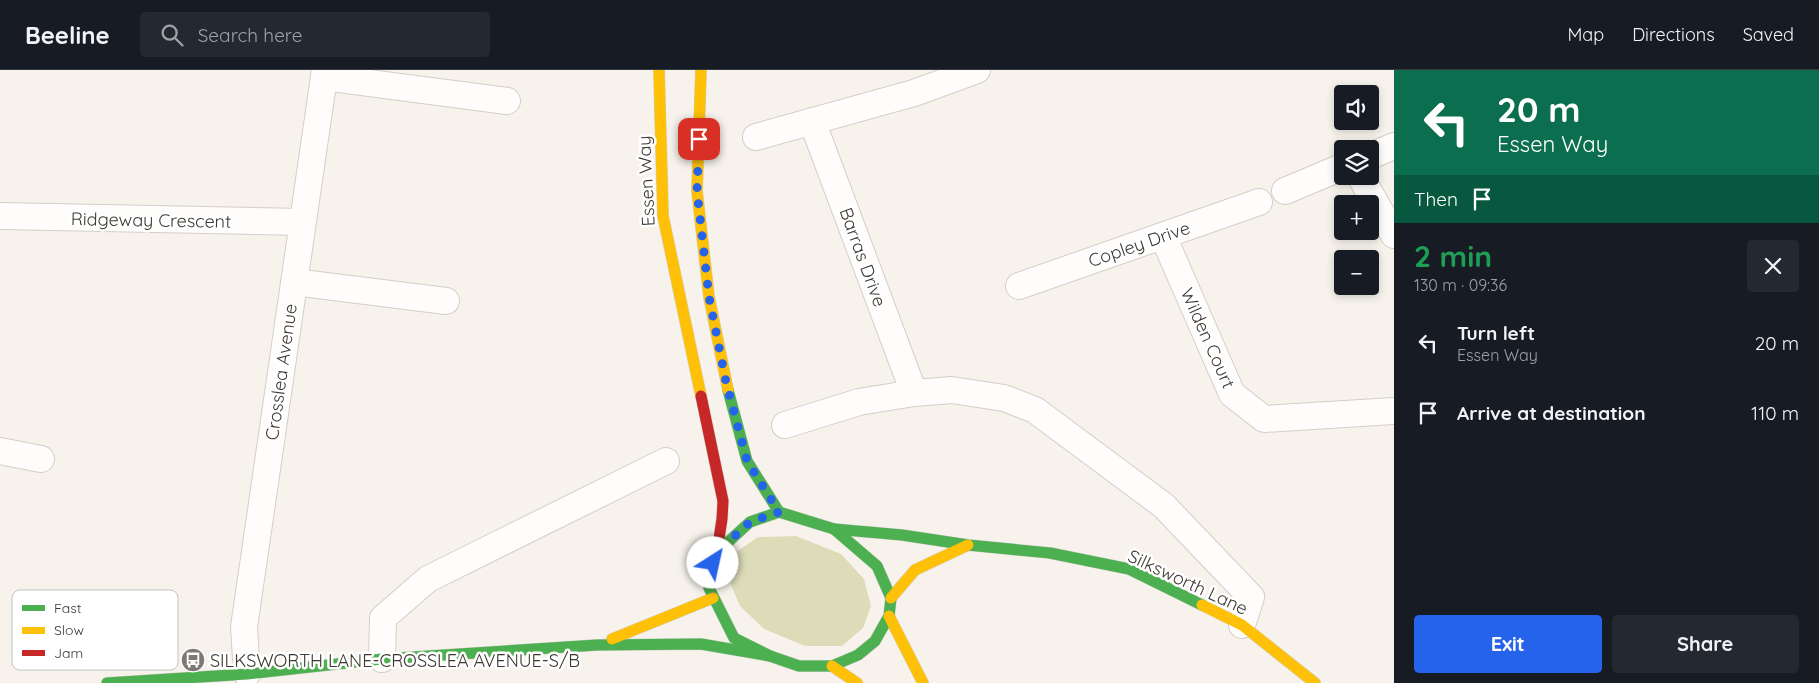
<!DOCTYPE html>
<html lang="en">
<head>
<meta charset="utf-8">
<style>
	:root { --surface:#171b24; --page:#242831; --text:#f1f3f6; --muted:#9ea1a6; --line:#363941; --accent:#2563eb }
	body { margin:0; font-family:Quicksand,sans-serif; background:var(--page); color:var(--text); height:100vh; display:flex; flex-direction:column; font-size:19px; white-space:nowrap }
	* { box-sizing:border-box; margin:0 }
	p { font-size:16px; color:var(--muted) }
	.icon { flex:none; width:28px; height:28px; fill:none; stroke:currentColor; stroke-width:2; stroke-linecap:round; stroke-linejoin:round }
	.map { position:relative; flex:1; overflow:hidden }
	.drawer { display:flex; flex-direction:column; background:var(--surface); width:425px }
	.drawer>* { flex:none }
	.top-card { background:#0b6e4f; color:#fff; overflow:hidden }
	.tools { position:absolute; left:1334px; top:15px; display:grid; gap:10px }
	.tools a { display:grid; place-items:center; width:45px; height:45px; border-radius:5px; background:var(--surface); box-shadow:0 2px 8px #0003; font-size:25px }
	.pin { position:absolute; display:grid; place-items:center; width:42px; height:42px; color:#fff; margin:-21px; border-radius:10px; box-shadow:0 2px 8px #0006 }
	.me { position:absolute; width:55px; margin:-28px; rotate:35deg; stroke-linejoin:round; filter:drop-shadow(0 0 4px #0008) }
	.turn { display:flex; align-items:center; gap:18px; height:105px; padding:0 20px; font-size:22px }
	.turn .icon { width:65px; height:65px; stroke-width:2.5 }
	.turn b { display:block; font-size:35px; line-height:42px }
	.then { display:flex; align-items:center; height:48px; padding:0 20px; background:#0003; gap:10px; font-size:19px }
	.round { display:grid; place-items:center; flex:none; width:52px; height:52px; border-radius:5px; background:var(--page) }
	.headline { display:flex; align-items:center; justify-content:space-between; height:85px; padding:0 20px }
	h1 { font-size:30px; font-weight:700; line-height:38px; color:#1e9e55 }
	.action { display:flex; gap:10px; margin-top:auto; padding:10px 20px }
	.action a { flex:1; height:58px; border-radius:5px; background:var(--accent); color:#fff; font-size:20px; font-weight:700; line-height:58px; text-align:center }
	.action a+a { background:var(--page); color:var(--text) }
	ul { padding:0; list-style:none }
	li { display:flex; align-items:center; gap:15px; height:70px; padding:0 20px }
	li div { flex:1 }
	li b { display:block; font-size:19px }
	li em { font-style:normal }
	header { display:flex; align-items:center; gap:30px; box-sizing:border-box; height:70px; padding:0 25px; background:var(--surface); border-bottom:1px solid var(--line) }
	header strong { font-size:24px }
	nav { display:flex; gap:28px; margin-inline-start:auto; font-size:18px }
	.search { width:350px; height:45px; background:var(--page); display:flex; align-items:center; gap:12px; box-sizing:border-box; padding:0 18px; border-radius:5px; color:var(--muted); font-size:19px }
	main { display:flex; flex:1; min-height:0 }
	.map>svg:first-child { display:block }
</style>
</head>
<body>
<header>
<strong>Beeline</strong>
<div class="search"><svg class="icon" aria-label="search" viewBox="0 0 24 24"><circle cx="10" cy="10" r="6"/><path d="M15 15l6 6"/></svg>Search here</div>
<nav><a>Map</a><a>Directions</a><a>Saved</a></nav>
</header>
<main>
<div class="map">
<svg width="1394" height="613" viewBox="0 0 1394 613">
	<rect width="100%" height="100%" fill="#f7f3ec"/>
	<polygon fill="#dcdcb9" points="796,466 841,484 864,509 871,536 863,558 842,576 805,576 764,559 740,536 728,508 732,485 758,467"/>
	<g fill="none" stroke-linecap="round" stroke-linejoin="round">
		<g stroke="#d2cfc9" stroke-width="28">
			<g id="street">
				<polyline points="324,7 507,31"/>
				<polyline points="812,51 914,323"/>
				<polyline points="756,67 914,23 977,0"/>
				<polyline points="1370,86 1394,76"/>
				<polyline points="1360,106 1394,165"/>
				<polyline points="1285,121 1342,97"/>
				<polyline points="0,146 302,152"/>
				<polyline points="1163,166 1232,324 1264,349 1394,341"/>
				<polyline points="294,212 446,231"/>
				<polyline points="1019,216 1259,132"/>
				<polyline points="785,355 859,332 914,323 952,320 1004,328 1035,340 1164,436 1251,527 1242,555"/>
				<polyline points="0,381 41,389"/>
				<polyline points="382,589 383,548 428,509 666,391"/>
				<polyline points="247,604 244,557 325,0"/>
			</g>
		</g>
		<g stroke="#d2cfc9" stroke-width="12">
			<g id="fast">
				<polyline points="728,320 747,391 779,442"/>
				<polygon points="779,442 834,459 877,496 891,528 889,546 875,571 858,585 832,596 799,596 770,586 734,568 709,518 709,504 717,482 750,452"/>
				<polyline points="834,459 902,465 968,475 1050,483 1129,499 1202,535"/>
				<polyline points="107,613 247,604 382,589 597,575 701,574 770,586"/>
			</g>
		</g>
		<g stroke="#d2cfc9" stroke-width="12">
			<g id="slow">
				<polyline points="659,0 663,146 701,326"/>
				<polyline points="701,0 697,121 709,227 728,320"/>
				<polyline points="891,528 915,500 968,475"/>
				<polyline points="1202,535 1242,555 1315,613"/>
				<polyline points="889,546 923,613"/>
				<polyline points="612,569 713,528"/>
				<polyline points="832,596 857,613"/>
			</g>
		</g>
		<g stroke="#d2cfc9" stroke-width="12">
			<polyline id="jam" points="701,326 723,431 722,449 717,482"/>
		</g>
		<use href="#street" stroke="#fefdfc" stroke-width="26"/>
		<use href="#fast" stroke="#4caf50" stroke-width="11"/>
		<use href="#slow" stroke="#ffc107" stroke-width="11"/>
		<use href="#jam" stroke="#c62828" stroke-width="11"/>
	</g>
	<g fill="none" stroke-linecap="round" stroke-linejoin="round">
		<polyline stroke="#2563eb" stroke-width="9" stroke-dasharray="0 16.2" points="699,69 697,121 709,227 726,312 747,391 779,442 750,452 717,482 713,493"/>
	</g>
	<defs>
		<g id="bus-disc" transform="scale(1.25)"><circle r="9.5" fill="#7d7974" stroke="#fff"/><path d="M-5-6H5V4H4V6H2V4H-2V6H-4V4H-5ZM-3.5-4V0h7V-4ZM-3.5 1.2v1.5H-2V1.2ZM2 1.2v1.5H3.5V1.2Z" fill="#fff"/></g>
	</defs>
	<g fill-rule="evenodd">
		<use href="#bus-disc" x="193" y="590"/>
	</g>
	<g text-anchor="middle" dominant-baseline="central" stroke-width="5" stroke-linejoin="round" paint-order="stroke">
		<g font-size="18" fill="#3c3833" stroke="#fff">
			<text transform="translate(646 111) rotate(-93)">Essen Way</text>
			<text transform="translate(151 150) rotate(1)">Ridgeway Crescent</text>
			<text transform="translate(1139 174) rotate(-19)">Copley Drive</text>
			<text transform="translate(863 187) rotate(70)">Barras Drive</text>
			<text transform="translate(1208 268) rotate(66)">Wilden Court</text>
			<text transform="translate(281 302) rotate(-82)">Crosslea Avenue</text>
			<text transform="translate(1188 512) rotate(25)">Silksworth Lane</text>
		</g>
		<g font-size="18" fill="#3c3833" stroke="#fff" text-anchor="start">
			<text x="210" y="590">SILKSWORTH LANE-CROSSLEA AVENUE-S/B</text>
		</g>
	</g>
	<rect x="12" y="520" width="166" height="80" rx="8" fill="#fff" stroke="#c4c3c2" stroke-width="1"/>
	<rect x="22" y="535" width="23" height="6" fill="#4caf50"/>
	<rect x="22" y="557" width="23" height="7" fill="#ffc107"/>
	<rect x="22" y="580" width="23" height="6" fill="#c62828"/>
	<g font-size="14" fill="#3c3833">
		<text x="54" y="543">Fast</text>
		<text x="54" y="565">Slow</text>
		<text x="54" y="588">Jam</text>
	</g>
</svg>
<div class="tools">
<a><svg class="icon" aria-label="sound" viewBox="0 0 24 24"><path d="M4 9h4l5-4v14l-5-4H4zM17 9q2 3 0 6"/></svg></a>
<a><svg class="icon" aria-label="layers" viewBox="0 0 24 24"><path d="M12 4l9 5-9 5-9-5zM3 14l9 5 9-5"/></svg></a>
<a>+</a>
<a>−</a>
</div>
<div class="pin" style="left:699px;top:69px;background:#d93025"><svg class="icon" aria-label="arrive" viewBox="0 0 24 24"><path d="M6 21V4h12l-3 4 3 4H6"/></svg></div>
<svg class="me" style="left:713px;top:493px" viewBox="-20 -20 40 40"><circle r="19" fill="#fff"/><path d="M0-13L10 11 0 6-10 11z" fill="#2563eb"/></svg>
</div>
<section class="drawer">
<div class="top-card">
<div class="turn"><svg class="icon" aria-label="left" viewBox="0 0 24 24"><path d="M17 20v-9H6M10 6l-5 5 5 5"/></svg><div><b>20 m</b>Essen Way</div></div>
<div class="then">Then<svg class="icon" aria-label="arrive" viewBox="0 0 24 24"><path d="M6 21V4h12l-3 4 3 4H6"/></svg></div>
</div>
<div class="headline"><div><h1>2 min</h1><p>130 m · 09:36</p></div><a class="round"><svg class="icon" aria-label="close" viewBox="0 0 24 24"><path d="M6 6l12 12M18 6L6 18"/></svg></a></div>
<ul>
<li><svg class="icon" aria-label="left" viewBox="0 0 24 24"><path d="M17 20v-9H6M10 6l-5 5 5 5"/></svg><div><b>Turn left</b><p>Essen Way</p></div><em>20 m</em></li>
<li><svg class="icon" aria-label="arrive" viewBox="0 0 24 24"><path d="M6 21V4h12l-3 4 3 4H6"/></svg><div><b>Arrive at destination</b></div><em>110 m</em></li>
</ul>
<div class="action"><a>Exit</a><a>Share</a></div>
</section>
</main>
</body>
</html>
